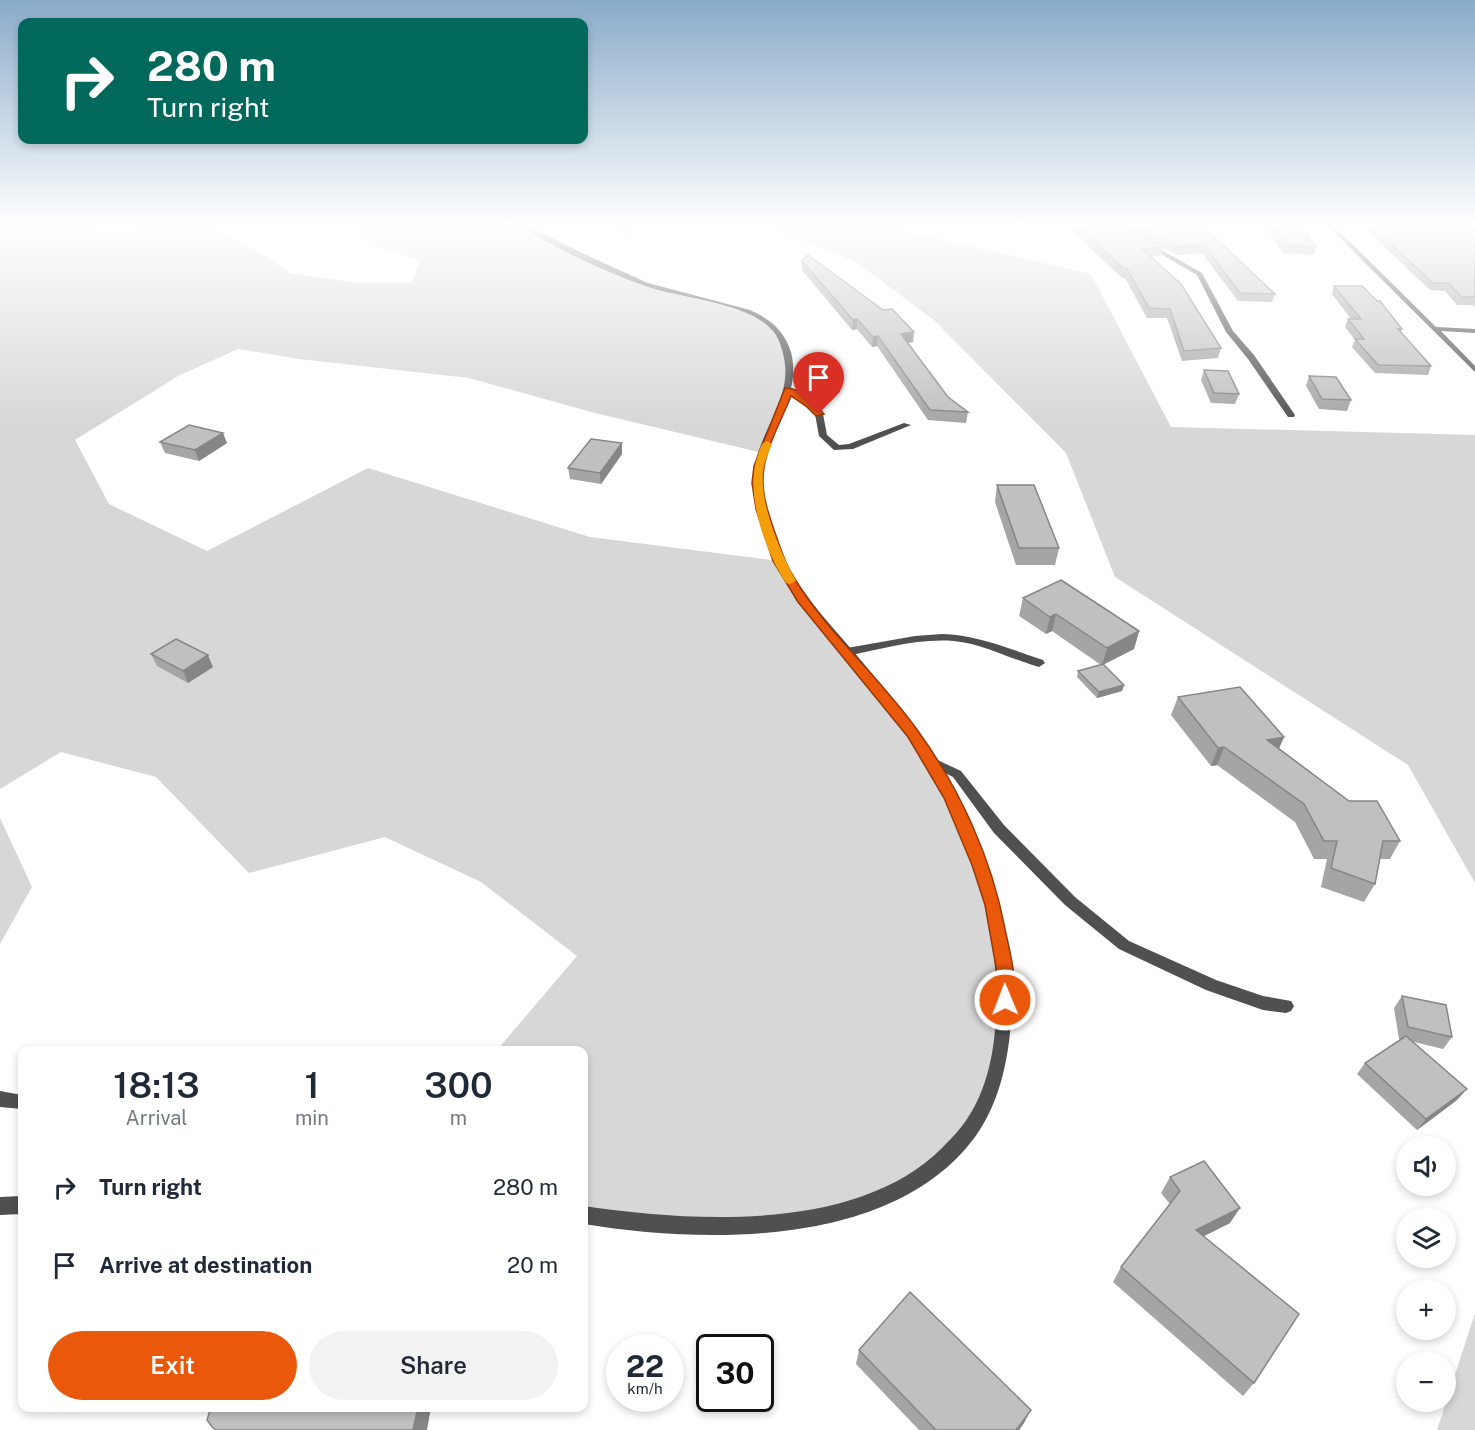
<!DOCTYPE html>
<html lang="en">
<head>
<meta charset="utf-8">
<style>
	:root { --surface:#fff; --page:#f2f2f3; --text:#1f2937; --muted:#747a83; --accent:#ea580c }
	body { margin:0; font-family:"Public Sans",sans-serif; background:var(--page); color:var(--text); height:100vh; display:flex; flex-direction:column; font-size:22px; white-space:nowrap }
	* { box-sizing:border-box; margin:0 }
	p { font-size:20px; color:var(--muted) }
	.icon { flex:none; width:33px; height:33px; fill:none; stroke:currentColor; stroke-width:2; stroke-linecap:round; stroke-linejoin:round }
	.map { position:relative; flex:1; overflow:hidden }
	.details { position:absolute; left:18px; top:1046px; width:570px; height:366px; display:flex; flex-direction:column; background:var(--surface); border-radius:12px; box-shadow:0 3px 9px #0003 }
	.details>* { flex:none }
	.banner { position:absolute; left:18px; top:18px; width:570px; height:126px; border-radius:12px; box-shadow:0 3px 9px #0003; background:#00695c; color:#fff; overflow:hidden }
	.buttons { position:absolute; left:1396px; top:1136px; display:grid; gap:12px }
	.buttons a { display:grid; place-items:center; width:60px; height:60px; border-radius:50%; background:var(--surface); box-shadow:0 3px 9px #0003; font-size:30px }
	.speed { position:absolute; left:606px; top:1334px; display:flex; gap:12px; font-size:30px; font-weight:700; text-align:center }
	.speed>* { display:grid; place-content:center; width:78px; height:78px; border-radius:50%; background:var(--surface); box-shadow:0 3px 9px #0003; line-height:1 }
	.speed small { font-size:15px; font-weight:400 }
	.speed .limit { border:3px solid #111; border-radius:9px; background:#fff; color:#111 }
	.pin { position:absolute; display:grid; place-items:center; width:51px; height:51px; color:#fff; margin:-62px -26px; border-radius:50% 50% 50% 0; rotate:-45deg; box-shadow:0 0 6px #0007 }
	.pin .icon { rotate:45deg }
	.me { position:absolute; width:66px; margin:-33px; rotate:359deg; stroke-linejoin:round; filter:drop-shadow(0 0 4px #0008) }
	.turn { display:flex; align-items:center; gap:21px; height:126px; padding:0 30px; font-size:27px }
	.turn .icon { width:78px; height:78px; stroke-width:2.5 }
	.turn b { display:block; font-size:42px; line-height:51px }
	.eta { display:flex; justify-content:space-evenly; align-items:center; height:102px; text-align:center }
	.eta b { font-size:36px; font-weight:600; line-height:42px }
	.button { display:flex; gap:12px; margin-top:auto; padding:12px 30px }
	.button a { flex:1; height:69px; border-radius:36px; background:var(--accent); color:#fff; font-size:24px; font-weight:600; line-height:69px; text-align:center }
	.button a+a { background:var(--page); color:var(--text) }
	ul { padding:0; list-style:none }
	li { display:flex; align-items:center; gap:18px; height:78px; padding:0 30px }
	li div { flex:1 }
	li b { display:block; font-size:22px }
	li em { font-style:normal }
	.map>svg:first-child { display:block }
</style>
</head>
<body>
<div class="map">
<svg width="1475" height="1430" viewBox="0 0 1475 1430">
	<rect width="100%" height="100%" fill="#fff"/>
	<g fill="#d7d7d7">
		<polygon points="0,226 73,226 124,232 156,226 210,226 268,257 290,273 358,283 412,283 420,260 377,246 354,226 524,226 649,285 753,314 774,326 792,372 763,453 591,412 469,378 299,359 238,349 178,376 75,440 109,504 207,551 368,468 590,537 779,561 913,734 952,798 1001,938 995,1080 949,1155 827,1216 607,1219 584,1215 584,1050 497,1050 577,956 481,882 385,837 249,873 156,777 61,752 0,789"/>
		<polygon points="757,226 902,226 906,231 1091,274 1171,427 1475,435 1475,883 1408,765 1115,577 1066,453 935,321 856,262 782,232"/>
		<polygon points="0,818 32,887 0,944"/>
		<polygon points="1475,1313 1475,1430 1437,1430"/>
	</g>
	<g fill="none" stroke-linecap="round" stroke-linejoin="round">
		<g fill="#505050" fill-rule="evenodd">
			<polygon points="786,388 792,388 814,403 823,414 827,435 839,445 849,444 904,423 911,425 853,449 834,450 819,436 815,414 808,407 786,392"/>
			<path d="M942,634C977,635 1010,649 1043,660L1045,663L1039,667C1010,659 984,644 954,641C918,638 881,649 847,656L841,652L847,648L915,636Z"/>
			<polygon points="931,757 961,771 1004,825 1075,897 1129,941 1216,980 1263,996 1291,1001 1294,1006 1291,1011 1286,1013 1263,1010 1206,990 1119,949 1065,905 994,833 953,777 927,764 925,761 927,758"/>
			<polygon points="0,1091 22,1095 22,1109 0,1107"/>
			<polygon points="22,1196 22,1214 0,1215 0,1197"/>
		</g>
		<g fill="#505050" fill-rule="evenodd">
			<path d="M521,226H528L586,255L648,283L750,310C770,319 784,330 791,352C802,396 769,427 763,468C759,495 769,523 779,547C796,589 825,618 853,651C891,696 929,742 956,794C993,864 1017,943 1011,1022C1008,1062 999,1104 975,1137C893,1248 706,1244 584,1224V1206C693,1222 858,1233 943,1147C954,1136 964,1125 972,1111C990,1080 996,1041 996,1005C998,929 976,854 940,788C914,740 879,696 844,654C819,624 790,597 774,560C764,535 752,506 753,478C755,435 793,402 784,358C782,349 779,337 772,330C749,303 681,298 648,287C608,273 555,249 521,226Z"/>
			<polygon points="1328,226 1334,226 1436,327 1475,329 1475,333 1441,331 1475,366 1475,372"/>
			<polygon points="1147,244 1151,244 1202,273 1233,331 1254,355 1295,415 1294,417 1288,417 1248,359 1226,332 1197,275 1147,246"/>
		</g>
	</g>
	<g fill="#a5a5a5">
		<polygon points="605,226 627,226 628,235"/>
		<polygon points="1071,226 1195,226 1275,294 1272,302 1238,301 1202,253 1177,255 1163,248 1161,256 1151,257 1221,348 1218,358 1182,361 1167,318 1147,318 1125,278 1122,278 1070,229"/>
		<polygon points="1265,226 1301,226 1316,247 1314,255 1283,253"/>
		<polygon points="1362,226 1475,226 1475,308 1473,305 1457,305 1445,291 1430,290"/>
		<polygon points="802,261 913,342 908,343 948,397 968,412 966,423 928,420 877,346 872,347 857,329 852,330 802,270"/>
		<polygon points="1334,286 1402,329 1401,332 1431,366 1428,375 1375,373 1352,347 1355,340 1345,327 1348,319 1351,319 1332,294"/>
		<polygon points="1204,370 1239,394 1235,404 1211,403 1201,380"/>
		<polygon points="1309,376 1351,400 1347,411 1319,409 1306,386"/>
		<polygon points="160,442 227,443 199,461 165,453"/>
		<polygon points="622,443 622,454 601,484 570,479 568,468"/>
		<polygon points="997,485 1059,548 1055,565 1016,565 995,502"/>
		<polygon points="1023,598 1139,631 1134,649 1103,665 1122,691 1097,698 1077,677 1078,671 1101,665 1052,631 1046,634 1019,616"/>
		<polygon points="151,654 213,667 188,683 157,666"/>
		<polygon points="1178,697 1284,737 1279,748 1400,841 1390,859 1380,859 1375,884 1364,902 1321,887 1327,859 1314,859 1295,822 1217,765 1211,766 1171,715"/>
		<polygon points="1402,996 1452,1037 1443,1049 1414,1042 1457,1100 1417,1130 1357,1074 1365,1063 1401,1040 1399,1039 1394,1008"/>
		<polygon points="1170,1177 1230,1223 1204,1236 1254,1383 1243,1396 1113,1282 1121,1267 1170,1204 1161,1193"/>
		<polygon points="859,1350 1024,1423 1019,1430 919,1430 856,1364"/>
	</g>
	<g fill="#868686">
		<polygon points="857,319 857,329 852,330 853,320"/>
		<polygon points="914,332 913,342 900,344 901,334"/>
		<polygon points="878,336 877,346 872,347 873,337"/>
		<polygon points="223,433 227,443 199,461 195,450"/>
		<polygon points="622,443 622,454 601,484 600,473"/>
		<polygon points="1056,614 1052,631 1046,634 1050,617"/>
		<polygon points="1139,631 1134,649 1102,665 1107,648"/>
		<polygon points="208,655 213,667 188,683 183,671"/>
		<polygon points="1124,685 1122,691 1097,698 1099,692"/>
		<polygon points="1284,737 1276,755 1267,740"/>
		<polygon points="1224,747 1217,765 1211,766 1218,748"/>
		<polygon points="1467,1089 1457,1100 1417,1130 1426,1119"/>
		<polygon points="1240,1208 1230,1223 1186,1245 1196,1230"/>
		<polygon points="418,1407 431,1407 427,1430 413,1430"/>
		<polygon points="1031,1410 1024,1423 1019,1430 1016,1430"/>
	</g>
	<g fill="#c0c0c0" stroke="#868686" stroke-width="1.5">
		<polygon points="1078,226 1121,226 1163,247 1142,249 1181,284 1221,348 1184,351 1170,309 1149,308 1127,269 1124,269"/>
		<polygon points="1136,226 1195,226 1205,233 1208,231 1275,294 1240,293 1204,245 1178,247"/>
		<polygon points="1272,226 1301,226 1316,247 1285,246"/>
		<polygon points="1372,226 1475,226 1475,297 1461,297 1449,283 1433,283"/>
		<polygon points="808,255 883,310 892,309 914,332 901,334 948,397 968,412 930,410 878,336 873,337 857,319 853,320 802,261"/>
		<polygon points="1334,286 1362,286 1377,301 1380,301 1402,329 1398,329 1431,366 1378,365 1355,339 1364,339 1348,319 1361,319"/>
		<polygon points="1204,370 1228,371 1239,394 1214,393"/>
		<polygon points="1309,376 1336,377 1351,400 1322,399"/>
		<polygon points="189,425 223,433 195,450 160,442"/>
		<polygon points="591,439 622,443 600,473 568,468"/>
		<polygon points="997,485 1034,485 1059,548 1019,548"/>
		<polygon points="1061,580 1139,631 1107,648 1056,614 1050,617 1023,598"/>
		<polygon points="176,639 208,655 183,671 151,654"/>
		<polygon points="1103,664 1124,685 1099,692 1078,671"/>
		<polygon points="1240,687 1284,737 1267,740 1349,801 1377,801 1400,841 1383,841 1375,884 1331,868 1337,841 1324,841 1304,804 1224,747 1218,748 1178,697"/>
		<polygon points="1402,996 1446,1005 1452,1037 1408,1027"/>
		<polygon points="1406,1036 1467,1089 1426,1119 1365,1063"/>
		<polygon points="1204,1161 1240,1208 1196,1230 1299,1314 1254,1383 1121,1267 1180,1191 1170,1177"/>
		<polygon points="910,1292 1031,1410 1016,1430 936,1430 859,1350"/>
		<polygon points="211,1407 418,1407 413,1430 216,1430 213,1428 207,1420"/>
	</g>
	<linearGradient id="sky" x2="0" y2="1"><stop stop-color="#8aabca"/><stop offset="0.53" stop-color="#fff"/><stop offset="1" stop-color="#fff" stop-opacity="0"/></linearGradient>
	<rect width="1475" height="426" fill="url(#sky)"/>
	<path fill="#ea580c" stroke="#983908" stroke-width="1.5" d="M785,388C800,387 815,404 824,414L816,416L807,407L791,396C781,422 762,453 763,482C763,498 769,515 774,530C780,546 784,562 793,576C827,633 880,677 918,731C960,789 992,859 1005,929C1009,949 1020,986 1011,1005L1005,1007L998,1005L996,1000V967L985,905L972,865L944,798L908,737L798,602L773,561L756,509L752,483L754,466Z"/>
	<path fill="#f59e0b" d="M767,441L772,444C769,451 766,458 764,466C757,499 780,552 796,581L790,584L786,583C765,551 744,493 758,455C760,449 761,443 767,441Z"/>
</svg>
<div class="buttons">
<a><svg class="icon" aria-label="sound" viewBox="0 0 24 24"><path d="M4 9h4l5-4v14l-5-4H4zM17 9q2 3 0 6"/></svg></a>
<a><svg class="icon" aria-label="layers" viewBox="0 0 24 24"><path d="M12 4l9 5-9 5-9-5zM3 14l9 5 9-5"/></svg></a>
<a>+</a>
<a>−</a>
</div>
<div class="speed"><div>22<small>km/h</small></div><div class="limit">30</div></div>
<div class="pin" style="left:819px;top:414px;background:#d93025"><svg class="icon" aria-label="arrive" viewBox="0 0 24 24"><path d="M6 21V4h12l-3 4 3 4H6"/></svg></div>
<svg class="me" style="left:1005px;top:1000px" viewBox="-20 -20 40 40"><circle r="17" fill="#ea580c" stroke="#fff" stroke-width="3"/><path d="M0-11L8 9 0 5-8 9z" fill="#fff"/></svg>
<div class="banner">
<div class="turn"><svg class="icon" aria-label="right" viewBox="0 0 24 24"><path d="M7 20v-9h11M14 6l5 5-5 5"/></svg><div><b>280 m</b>Turn right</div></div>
</div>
<section class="details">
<div class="eta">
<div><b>18:13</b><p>Arrival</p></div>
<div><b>1</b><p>min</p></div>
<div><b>300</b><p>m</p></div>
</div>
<ul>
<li><svg class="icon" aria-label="right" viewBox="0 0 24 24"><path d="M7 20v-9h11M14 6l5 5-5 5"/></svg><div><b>Turn right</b></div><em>280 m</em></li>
<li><svg class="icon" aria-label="arrive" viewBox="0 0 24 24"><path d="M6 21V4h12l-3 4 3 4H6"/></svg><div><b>Arrive at destination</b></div><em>20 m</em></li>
</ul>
<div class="button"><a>Exit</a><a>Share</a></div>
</section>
</div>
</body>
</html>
